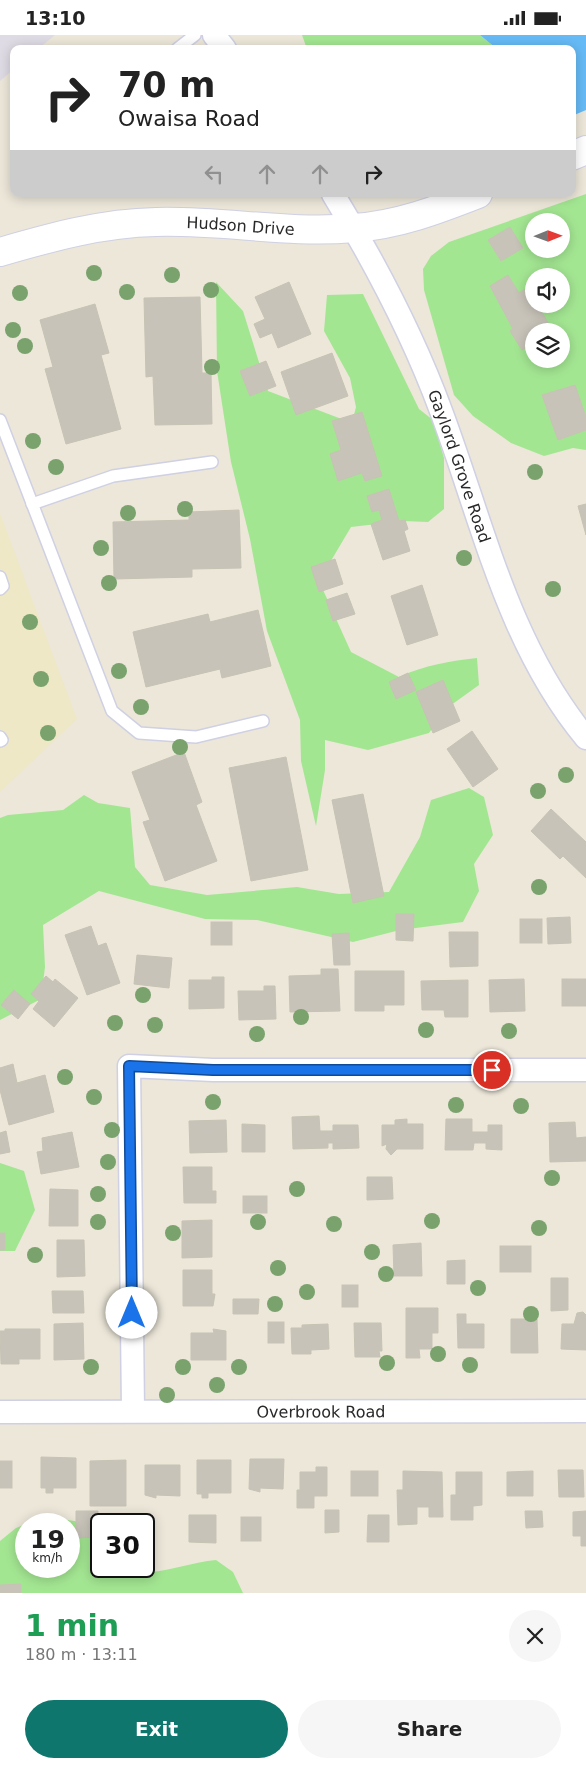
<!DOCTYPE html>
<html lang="en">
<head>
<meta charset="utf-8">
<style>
	:root { --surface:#fff; --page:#f6f6f6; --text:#222; --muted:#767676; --accent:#0f766e }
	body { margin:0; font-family:"DejaVu Sans",sans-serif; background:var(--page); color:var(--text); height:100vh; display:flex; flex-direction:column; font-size:19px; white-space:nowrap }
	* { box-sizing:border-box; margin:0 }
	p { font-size:16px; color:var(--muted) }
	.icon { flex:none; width:28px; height:28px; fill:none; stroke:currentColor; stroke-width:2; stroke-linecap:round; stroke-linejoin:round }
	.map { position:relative; height:1558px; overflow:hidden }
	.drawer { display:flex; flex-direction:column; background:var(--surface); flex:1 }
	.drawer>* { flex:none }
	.guide { position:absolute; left:10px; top:10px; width:566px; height:152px; border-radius:10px; box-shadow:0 2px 12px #0003; background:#fff; color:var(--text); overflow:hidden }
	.needle { width:32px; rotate:89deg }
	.tools { position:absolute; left:525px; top:178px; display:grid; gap:10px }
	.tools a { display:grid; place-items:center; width:45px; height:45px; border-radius:50%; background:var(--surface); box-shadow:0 2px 12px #0003; font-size:25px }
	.speed { position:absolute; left:15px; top:1478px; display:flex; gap:10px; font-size:25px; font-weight:700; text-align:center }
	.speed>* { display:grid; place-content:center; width:65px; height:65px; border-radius:50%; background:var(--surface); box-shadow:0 2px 12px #0003; line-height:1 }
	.speed small { font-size:12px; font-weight:400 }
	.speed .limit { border:2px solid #111; border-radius:8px; background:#fff; color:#111 }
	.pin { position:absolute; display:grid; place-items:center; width:42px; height:42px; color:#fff; margin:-21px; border:2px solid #fff; border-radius:50%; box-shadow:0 1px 5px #0007 }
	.me { position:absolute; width:55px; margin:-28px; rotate:0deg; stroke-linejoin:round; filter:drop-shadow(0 0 4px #0008) }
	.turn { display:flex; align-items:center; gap:18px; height:105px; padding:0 25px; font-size:22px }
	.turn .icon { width:65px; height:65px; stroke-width:2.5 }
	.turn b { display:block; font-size:35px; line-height:42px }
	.lanes { display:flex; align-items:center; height:48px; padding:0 25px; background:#0003; justify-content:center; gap:25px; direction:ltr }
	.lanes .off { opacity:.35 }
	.round { display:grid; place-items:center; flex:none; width:52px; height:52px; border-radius:26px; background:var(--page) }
	.overview { display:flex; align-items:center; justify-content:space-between; height:85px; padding:0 25px }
	h1 { font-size:30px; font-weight:600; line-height:38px; color:#1e9e55 }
	.button { display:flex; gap:10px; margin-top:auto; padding:10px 25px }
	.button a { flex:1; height:58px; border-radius:30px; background:var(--accent); color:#fff; font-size:20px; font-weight:600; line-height:58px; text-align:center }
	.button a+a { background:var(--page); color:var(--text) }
	.status { display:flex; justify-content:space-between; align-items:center; height:35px; padding:0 25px; background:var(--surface); direction:ltr }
	.status svg { height:14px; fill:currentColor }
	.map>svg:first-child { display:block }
</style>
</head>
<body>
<div class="status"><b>13:10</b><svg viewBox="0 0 49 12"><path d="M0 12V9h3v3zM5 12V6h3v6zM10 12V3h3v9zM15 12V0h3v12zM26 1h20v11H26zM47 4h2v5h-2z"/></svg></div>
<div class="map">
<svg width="586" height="1558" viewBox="0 0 586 1558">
	<rect width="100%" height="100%" fill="#ece7d9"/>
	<polygon fill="#dfdbe4" points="0,0 55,0 38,14 14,14 14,34 0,46"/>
	<polygon fill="#efe8c7" points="0,478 77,684 0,757"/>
	<g fill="#a3e692" fill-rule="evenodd">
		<polygon points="302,0 480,0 497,14 307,14"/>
		<path d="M586,159V415L573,413L544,421L511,408L473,381L454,360L424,255L423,234L431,221L449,207ZM534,186H561V214H534ZM534,241H561V269H534ZM534,296H561V324H534Z"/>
		<path d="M216,247L243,276L268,356L352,388L356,372L350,343L324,296L327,260L363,259L419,374L433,385L444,423V474L428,487L403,486L351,492L319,546L351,617L399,642C425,630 450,626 477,623L479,650L447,673L429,698L368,715L325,705V735L316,791L301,726L300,685L267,596L250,504L231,427L217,336Z"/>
		<polygon points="469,753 484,762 493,800 474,829 479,856 463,887 400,895 353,907 257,885 205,884 99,856 43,890 45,932 41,964 0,985 0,783 8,780 63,775 84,760 98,768 130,773 135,832 150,850 207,860 297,852 339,859 389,857 420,802 431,765"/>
		<polygon points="0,1128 24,1136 35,1175 15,1216 0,1216"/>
		<path d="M42,1484H61L101,1490V1531H144V1524L151,1537C174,1535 193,1527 216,1525L233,1537L243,1558H0V1506L16,1493L26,1489V1531H69V1489H28Z"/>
	</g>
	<polygon fill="#66baf5" points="480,0 586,0 586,115 573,99 572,14 497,14"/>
	<polygon fill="#ece7d9" points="586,75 586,118 572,103 572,81"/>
	<g fill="#c7c3b9" stroke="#c7c3b3">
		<polygon points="510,192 523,213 501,226 488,205"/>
		<polygon points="508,240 519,258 527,253 534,264 534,269 537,269 553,296 534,296 534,308 522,315 510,296 513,294 490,251"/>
		<polygon points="289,247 311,299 278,313 272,298 260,303 254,289 265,284 255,262"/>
		<polygon points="200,262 202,338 211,338 212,389 155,390 153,341 146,342 144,263"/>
		<polygon points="95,269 109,318 101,320 121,394 66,409 45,334 53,332 40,285"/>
		<polygon points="332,318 348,361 296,380 281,337"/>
		<polygon points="266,326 276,351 250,361 240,336"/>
		<polygon points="575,350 586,382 586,395 558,405 542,360"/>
		<polygon points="362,377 382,441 365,446 362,438 338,446 330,419 341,415 332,386"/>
		<polygon points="389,454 399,486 405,485 408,494 404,496 410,516 383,525 371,489 382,485 379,475 372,477 367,461"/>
		<polygon points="586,469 586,500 578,471"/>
		<polygon points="239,475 241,533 192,534 192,542 114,544 113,487 189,485 189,477"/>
		<polygon points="335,524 343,549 319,557 311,532"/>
		<polygon points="422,550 438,600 407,610 391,561"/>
		<polygon points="347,558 355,579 333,586 326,565"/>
		<polygon points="258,575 271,631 222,643 220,634 146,652 133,597 208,579 210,587"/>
		<polygon points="408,638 416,655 396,664 389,647"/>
		<polygon points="443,645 460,686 433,698 416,657"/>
		<polygon points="472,696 498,734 473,752 447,714"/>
		<polygon points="184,717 202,767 196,770 217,826 165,846 143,787 150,785 132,737"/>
		<polygon points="286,722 308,835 251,846 229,733"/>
		<polygon points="363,759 384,861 353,868 332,765"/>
		<polygon points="551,774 586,807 586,843 563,821 560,824 531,796"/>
		<polygon points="396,879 414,879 413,906 396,905"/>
		<polygon points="570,882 571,908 548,909 547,883"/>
		<rect x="520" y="884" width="22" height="24"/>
		<rect x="211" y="887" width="21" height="23"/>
		<polygon points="91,891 98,911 106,908 120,948 87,960 65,900"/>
		<polygon points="449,897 478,897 478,931 450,932"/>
		<polygon points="349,898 350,930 334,930 332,899"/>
		<polygon points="137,920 172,923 169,953 134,949"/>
		<polygon points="321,934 338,934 340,976 290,977 289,941 321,940"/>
		<polygon points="355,936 404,936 404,970 384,970 384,976 355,976"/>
		<polygon points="46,941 53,947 55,944 78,963 54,992 33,974 39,966 31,959"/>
		<polygon points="212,942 224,942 224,973 189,974 189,945 212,945"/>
		<polygon points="524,944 525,976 490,977 489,945"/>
		<rect x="562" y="944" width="24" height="27"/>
		<polygon points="468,945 468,982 445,982 444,975 422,975 421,946"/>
		<polygon points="264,951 275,951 276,984 239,985 238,956 264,956"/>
		<polygon points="14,955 30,969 18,984 1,970"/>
		<polygon points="13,1029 17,1048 45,1040 54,1077 9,1090 0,1055 0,1033"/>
		<polygon points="319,1081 320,1096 333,1096 333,1090 358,1090 359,1113 333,1114 333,1108 328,1108 328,1113 293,1114 292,1082"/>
		<polygon points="407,1084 407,1089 423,1089 423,1114 397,1114 391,1120 386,1114 387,1109 382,1111 382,1090 395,1090 395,1085"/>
		<polygon points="446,1084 472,1084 472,1097 488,1097 488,1090 502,1090 502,1115 486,1114 486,1108 474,1108 473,1115 445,1115"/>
		<polygon points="226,1085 227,1117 190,1118 189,1086"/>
		<polygon points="575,1087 576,1103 586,1102 586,1126 550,1127 549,1088"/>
		<polygon points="242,1089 265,1090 265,1117 242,1117"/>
		<polygon points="6,1096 10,1117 0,1119 0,1098"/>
		<polygon points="72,1097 79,1132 41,1139 37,1117 43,1116 42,1103"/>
		<polygon points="183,1132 212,1132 212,1156 216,1156 216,1168 184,1168"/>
		<polygon points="367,1142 392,1142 393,1164 367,1165"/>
		<polygon points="50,1154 78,1155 78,1191 49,1191"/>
		<rect x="243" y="1161" width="24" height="17"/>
		<polygon points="212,1185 212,1222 182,1223 182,1186"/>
		<rect x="0" y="1198" width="5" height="17"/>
		<polygon points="57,1205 84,1205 85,1241 57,1242"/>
		<polygon points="421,1208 422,1241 394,1241 393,1210"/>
		<rect x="500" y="1211" width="31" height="26"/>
		<polygon points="465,1225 465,1249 447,1249 447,1226"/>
		<polygon points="183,1235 212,1235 212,1259 215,1259 213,1271 183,1271"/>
		<polygon points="551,1243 568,1243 568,1275 551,1276"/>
		<rect x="342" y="1250" width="16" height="22"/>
		<polygon points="52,1256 83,1256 84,1278 53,1278"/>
		<polygon points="233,1264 259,1264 258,1279 233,1279"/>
		<polygon points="406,1273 438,1273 438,1298 432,1298 432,1314 419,1314 420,1323 406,1323"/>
		<polygon points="583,1277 586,1280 586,1315 561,1314 562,1289 574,1289 577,1278"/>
		<polygon points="457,1279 466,1279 466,1289 484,1289 484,1313 458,1313"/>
		<polygon points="511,1284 537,1284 538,1318 511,1318"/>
		<rect x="268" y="1287" width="16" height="21"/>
		<polygon points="83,1288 84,1324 54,1325 54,1289"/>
		<polygon points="354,1288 381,1288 382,1316 379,1316 380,1322 355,1322"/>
		<polygon points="328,1289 329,1314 311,1315 311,1319 292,1319 291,1293 302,1293 302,1290"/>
		<polygon points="5,1294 40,1294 40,1324 19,1324 19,1329 1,1329 0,1296 5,1296"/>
		<polygon points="213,1294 226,1296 226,1325 191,1325 191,1298 214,1298"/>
		<polygon points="41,1422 76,1423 76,1453 53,1453 53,1458 46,1458 46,1453 41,1453"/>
		<polygon points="250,1424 284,1424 283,1454 260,1453 260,1457 249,1454"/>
		<polygon points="126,1425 126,1471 90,1471 90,1426"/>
		<polygon points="197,1425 231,1425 231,1458 208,1458 208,1463 202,1463 202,1459 197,1459"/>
		<rect x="0" y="1426" width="12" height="27"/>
		<polygon points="145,1430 180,1430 180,1461 156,1460 156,1463 145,1460"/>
		<polygon points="316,1432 327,1432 327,1461 314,1461 314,1473 297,1473 297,1455 300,1455 300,1437 316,1437"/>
		<polygon points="558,1435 583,1435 584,1462 559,1462"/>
		<rect x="351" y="1436" width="27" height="25"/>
		<polygon points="403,1436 442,1437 443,1482 429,1482 429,1472 417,1472 417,1489 398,1490 397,1455 403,1455"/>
		<polygon points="533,1436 533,1461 507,1461 507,1437"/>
		<polygon points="456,1437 482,1437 482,1470 473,1471 473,1485 451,1485 451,1460 456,1460"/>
		<polygon points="325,1475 339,1475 339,1497 325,1498"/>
		<polygon points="76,1476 98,1476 98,1502 76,1503"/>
		<polygon points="525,1476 542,1476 543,1492 526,1493"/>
		<polygon points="586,1476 586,1511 581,1511 581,1501 573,1501 573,1477"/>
		<polygon points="189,1480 216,1480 216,1508 189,1507"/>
		<polygon points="368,1480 389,1480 389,1507 367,1507"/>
		<polygon points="153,1481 153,1506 144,1506 144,1489 136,1489 136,1482"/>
		<rect x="241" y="1482" width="20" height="24"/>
		<polygon points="21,1549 21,1558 0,1558 0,1550"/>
	</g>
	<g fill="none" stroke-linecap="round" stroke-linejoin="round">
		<g stroke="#cfd0e3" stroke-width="14">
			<g id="service">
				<polyline points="177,14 195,0"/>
				<polyline points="0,385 112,676 139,698 196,702 263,686"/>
				<polyline points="32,469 113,441 212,427"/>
				<polyline points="0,542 3,551 0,554"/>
				<polyline points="0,702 2,705 0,706"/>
			</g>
		</g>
		<g stroke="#cfd0e3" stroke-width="25">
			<g id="minor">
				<polyline points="214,0 225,14"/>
				<path id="s1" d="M333,159C375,228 413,300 441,376C483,488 508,609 586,703"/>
				<polyline points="133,1375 129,1031 213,1035 586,1035"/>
				<path id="s2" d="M0,1377L586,1376"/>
			</g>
		</g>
		<g stroke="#cfd0e3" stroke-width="30">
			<g id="tertiary">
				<polyline points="572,121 586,115"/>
				<path id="s3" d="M0,217C52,202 102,188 156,187C222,185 288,199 354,193C398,190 437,175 478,159"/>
			</g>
		</g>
		<use href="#service" stroke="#fff" stroke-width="11"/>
		<use href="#minor" stroke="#fff" stroke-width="22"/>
		<use href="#tertiary" stroke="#fff" stroke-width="28"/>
	</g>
	<g fill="#79a26d">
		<circle cx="94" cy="238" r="8"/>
		<circle cx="172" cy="240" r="8"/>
		<circle cx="211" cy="255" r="8"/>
		<circle cx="127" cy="257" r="8"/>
		<circle cx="20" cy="258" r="8"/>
		<circle cx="13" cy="295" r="8"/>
		<circle cx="25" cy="311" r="8"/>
		<circle cx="212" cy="332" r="8"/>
		<circle cx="33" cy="406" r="8"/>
		<circle cx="56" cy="432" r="8"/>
		<circle cx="535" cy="437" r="8"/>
		<circle cx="185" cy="474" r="8"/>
		<circle cx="128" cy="478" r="8"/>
		<circle cx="101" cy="513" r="8"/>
		<circle cx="464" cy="523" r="8"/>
		<circle cx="109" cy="548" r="8"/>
		<circle cx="553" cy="554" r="8"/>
		<circle cx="30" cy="587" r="8"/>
		<circle cx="119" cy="636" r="8"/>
		<circle cx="41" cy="644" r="8"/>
		<circle cx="141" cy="672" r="8"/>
		<circle cx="48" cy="698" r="8"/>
		<circle cx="180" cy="712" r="8"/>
		<circle cx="566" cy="740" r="8"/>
		<circle cx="538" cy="756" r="8"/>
		<circle cx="539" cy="852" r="8"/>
		<circle cx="143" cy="960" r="8"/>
		<circle cx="301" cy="982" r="8"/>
		<circle cx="115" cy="988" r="8"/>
		<circle cx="155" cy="990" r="8"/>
		<circle cx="426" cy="995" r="8"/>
		<circle cx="509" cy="996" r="8"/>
		<circle cx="257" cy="999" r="8"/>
		<circle cx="65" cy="1042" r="8"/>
		<circle cx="94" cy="1062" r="8"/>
		<circle cx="213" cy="1067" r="8"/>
		<circle cx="456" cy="1070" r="8"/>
		<circle cx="521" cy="1071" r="8"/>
		<circle cx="112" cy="1095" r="8"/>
		<circle cx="108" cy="1127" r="8"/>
		<circle cx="552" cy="1143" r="8"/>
		<circle cx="297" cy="1154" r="8"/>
		<circle cx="98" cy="1159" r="8"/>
		<circle cx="432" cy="1186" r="8"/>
		<circle cx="98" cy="1187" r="8"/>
		<circle cx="258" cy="1187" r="8"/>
		<circle cx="334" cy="1189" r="8"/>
		<circle cx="539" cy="1193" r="8"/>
		<circle cx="173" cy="1198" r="8"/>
		<circle cx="372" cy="1217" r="8"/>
		<circle cx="35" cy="1220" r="8"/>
		<circle cx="278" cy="1233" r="8"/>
		<circle cx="386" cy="1239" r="8"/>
		<circle cx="478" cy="1253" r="8"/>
		<circle cx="307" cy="1257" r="8"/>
		<circle cx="275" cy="1269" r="8"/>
		<circle cx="531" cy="1279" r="8"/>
		<circle cx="438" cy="1319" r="8"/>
		<circle cx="387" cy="1328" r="8"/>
		<circle cx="470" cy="1330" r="8"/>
		<circle cx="91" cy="1332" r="8"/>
		<circle cx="183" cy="1332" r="8"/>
		<circle cx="239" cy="1332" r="8"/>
		<circle cx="217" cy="1350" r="8"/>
		<circle cx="167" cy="1360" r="8"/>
	</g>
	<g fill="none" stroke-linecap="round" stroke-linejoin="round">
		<g stroke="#114b97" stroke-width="12">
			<polyline id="route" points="132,1278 129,1031 213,1035 492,1035"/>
		</g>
		<use href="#route" stroke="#1a73e8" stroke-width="9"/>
	</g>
	<g text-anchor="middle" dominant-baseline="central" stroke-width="4.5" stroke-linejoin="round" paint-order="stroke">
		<g font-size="16" fill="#292929" stroke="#fff">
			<text stroke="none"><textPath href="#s3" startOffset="244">Hudson Drive</textPath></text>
			<text stroke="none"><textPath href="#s1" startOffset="301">Gaylord Grove Road</textPath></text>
			<text stroke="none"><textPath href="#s2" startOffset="321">Overbrook Road</textPath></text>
		</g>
	</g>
</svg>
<div class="tools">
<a><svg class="needle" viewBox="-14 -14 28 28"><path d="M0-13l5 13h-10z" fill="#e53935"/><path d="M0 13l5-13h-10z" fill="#767676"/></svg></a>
<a><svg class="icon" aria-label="sound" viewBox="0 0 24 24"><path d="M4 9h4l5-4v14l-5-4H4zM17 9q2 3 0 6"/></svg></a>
<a><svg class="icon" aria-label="layers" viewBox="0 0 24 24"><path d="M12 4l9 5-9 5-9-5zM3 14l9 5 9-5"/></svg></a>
</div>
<div class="speed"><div>19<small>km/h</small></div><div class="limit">30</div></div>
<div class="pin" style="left:492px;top:1035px;background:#d93025"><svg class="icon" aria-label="arrive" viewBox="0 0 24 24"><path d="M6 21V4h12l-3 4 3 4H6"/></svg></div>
<svg class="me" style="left:132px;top:1278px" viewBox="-20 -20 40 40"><circle r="19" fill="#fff"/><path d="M0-13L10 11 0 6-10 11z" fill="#1a73e8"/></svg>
<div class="guide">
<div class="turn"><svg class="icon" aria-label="right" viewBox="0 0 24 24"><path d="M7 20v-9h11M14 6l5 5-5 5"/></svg><div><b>70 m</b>Owaisa Road</div></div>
<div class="lanes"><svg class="icon off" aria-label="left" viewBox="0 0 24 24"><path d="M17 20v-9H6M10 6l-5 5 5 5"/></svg><svg class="icon off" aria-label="ahead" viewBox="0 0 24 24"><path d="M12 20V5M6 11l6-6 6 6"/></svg><svg class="icon off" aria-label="ahead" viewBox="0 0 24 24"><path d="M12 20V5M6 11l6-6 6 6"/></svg><svg class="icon" aria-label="right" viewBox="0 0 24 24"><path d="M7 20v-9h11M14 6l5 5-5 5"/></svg></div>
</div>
</div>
<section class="drawer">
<div class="overview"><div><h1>1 min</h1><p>180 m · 13:11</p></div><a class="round"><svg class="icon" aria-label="close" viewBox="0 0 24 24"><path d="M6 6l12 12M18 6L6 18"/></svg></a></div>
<div class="button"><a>Exit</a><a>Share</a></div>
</section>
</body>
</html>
